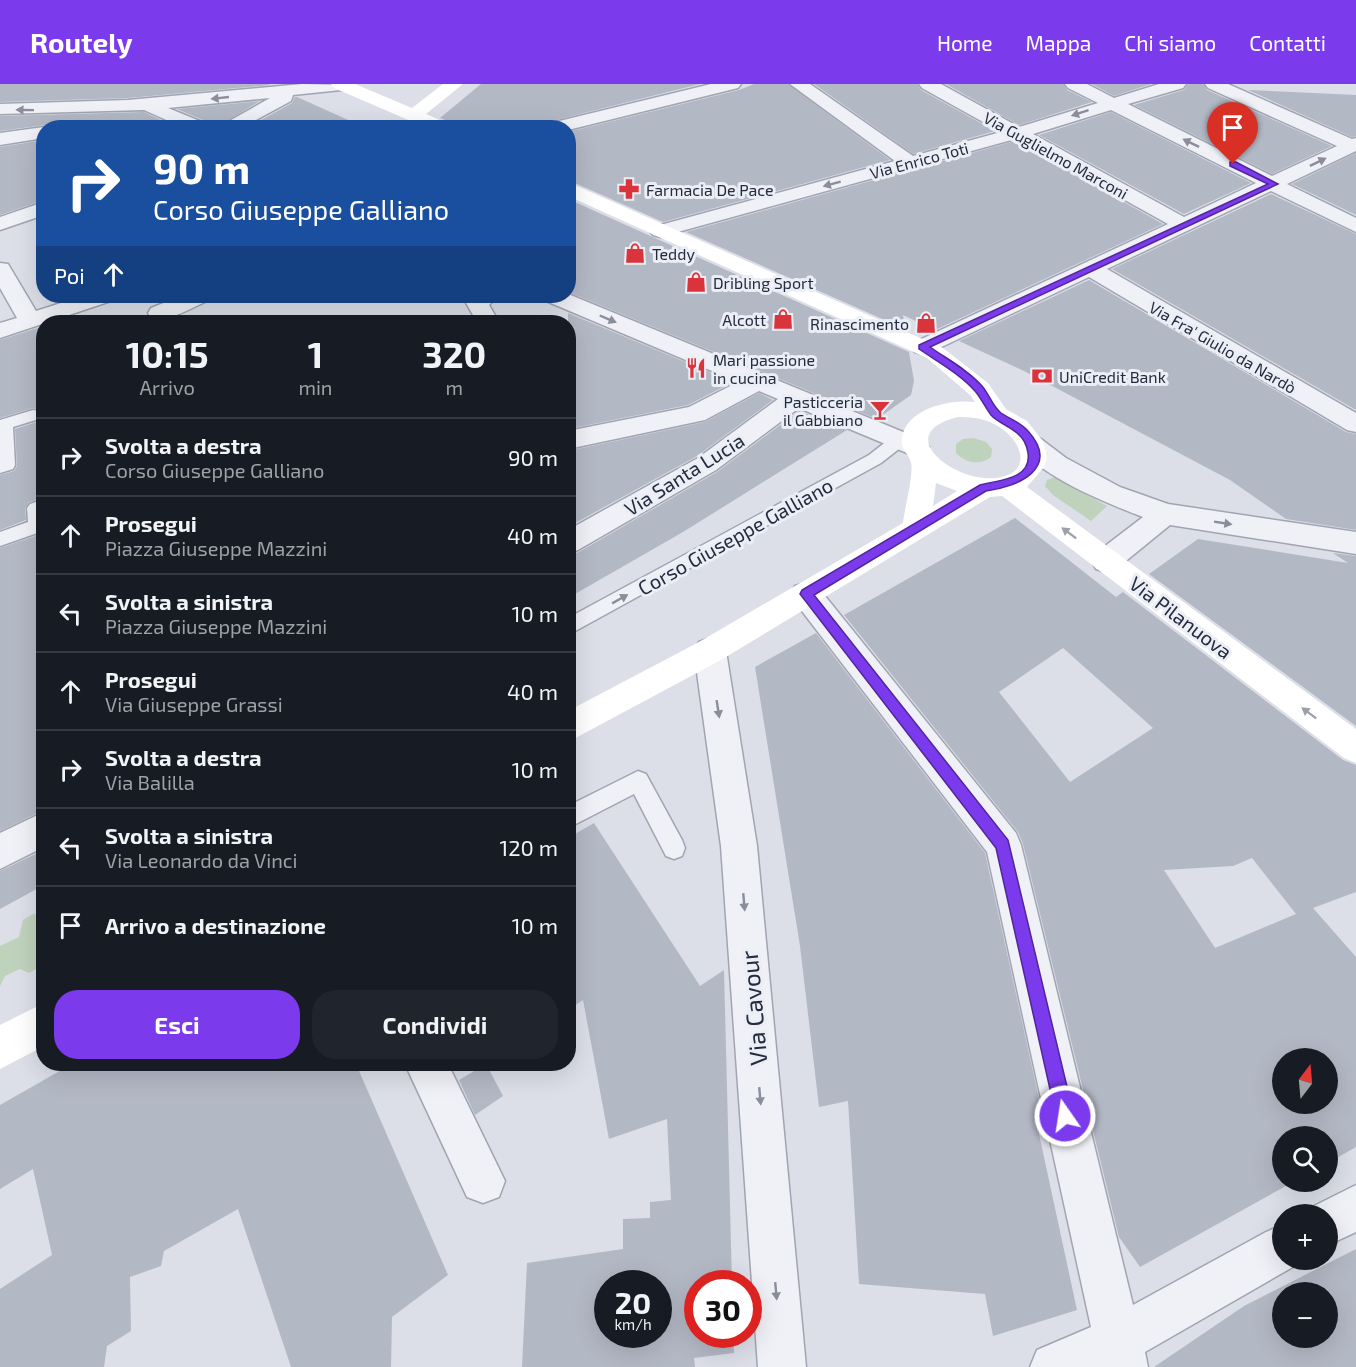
<!DOCTYPE html>
<html lang="it">
<head>
<meta charset="utf-8">
<style>
	:root { --surface:#171b24; --page:#20242c; --text:#f1f3f6; --muted:#9ea1a6; --line:#363941; --accent:#7c3aed }
	body { margin:0; font-family:"Exo 2",sans-serif; background:var(--page); color:var(--text); height:100vh; display:flex; flex-direction:column; font-size:22px; white-space:nowrap }
	* { box-sizing:border-box; margin:0 }
	p { font-size:20px; color:var(--muted) }
	.icon { flex:none; width:33px; height:33px; fill:none; stroke:currentColor; stroke-width:2; stroke-linecap:round; stroke-linejoin:round }
	.map { position:relative; flex:1; overflow:hidden }
	.drawer { position:absolute; left:36px; top:231px; width:540px; height:756px; display:flex; flex-direction:column; background:var(--surface); border-radius:24px; box-shadow:0 6px 24px #0002 }
	.drawer>* { flex:none }
	.guide { position:absolute; left:36px; top:36px; width:540px; height:183px; border-radius:24px; box-shadow:0 6px 24px #0002; background:#1a4fa0; color:#fff; overflow:hidden }
	.needle { width:39px; rotate:16deg }
	.fabs { position:absolute; left:1272px; top:964px; display:grid; gap:12px }
	.fabs a { display:grid; place-items:center; width:66px; height:66px; border-radius:50%; background:var(--surface); box-shadow:0 6px 24px #0002; font-size:30px }
	.speed { position:absolute; left:594px; top:1186px; display:flex; gap:12px; font-size:30px; font-weight:700; text-align:center }
	.speed>* { display:grid; place-content:center; width:78px; height:78px; border-radius:50%; background:var(--surface); box-shadow:0 6px 24px #0002; line-height:1 }
	.speed small { font-size:15px; font-weight:400 }
	.speed .limit { border:9px solid #d22; background:#fff; color:#111 }
	.pin { position:absolute; display:grid; place-items:center; width:51px; height:51px; color:#fff; margin:-62px -26px; border-radius:50% 50% 50% 0; rotate:-45deg; box-shadow:0 0 6px #0007 }
	.pin .icon { rotate:45deg }
	.me { position:absolute; width:66px; margin:-33px; rotate:347deg; stroke-linejoin:round; filter:drop-shadow(0 0 4px #0008) }
	.turn { display:flex; align-items:center; gap:21px; height:126px; padding:0 18px; font-size:27px }
	.turn .icon { width:78px; height:78px; stroke-width:2.5 }
	.turn b { display:block; font-size:42px; line-height:51px }
	.then { display:flex; align-items:center; height:57px; padding:0 18px; background:#0003; gap:12px; font-size:22px }
	.eta { display:flex; justify-content:space-evenly; align-items:center; height:102px; text-align:center }
	.eta b { font-size:36px; font-weight:700; line-height:42px }
	.primary-button { display:flex; gap:12px; margin-top:auto; padding:12px 18px }
	.primary-button a { flex:1; height:69px; border-radius:24px; background:var(--accent); color:#fff; font-size:24px; font-weight:700; line-height:69px; text-align:center }
	.primary-button a+a { background:var(--page); color:var(--text) }
	ul { padding:0; list-style:none }
	li { display:flex; align-items:center; gap:18px; height:78px; padding:0 18px; border-top:2px solid var(--line) }
	li div { flex:1 }
	li b { display:block; font-size:22px }
	li em { font-style:normal }
	header { display:flex; align-items:center; gap:36px; box-sizing:border-box; height:84px; padding:0 30px; background:var(--accent); color:#fff }
	header strong { font-size:28px }
	nav { display:flex; gap:33px; margin-inline-start:auto; font-size:21px }
	.map>svg:first-child { display:block }
</style>
</head>
<body>
<header>
<strong>Routely</strong>
<nav><a>Home</a><a>Mappa</a><a>Chi siamo</a><a>Contatti</a></nav>
</header>
<div class="map">
<svg width="1356" height="1283" viewBox="0 0 1356 1283">
	<rect width="100%" height="100%" fill="#dcdfe8"/>
	<g fill="#bfd2bc">
		<path d="M974,354L986,358L992,365L991,373C980,382 966,379 956,369V360L963,355Z"/>
		<polygon points="1055,393 1107,422 1091,437 1053,411 1045,402 1047,396"/>
		<polygon points="35,829 43,855 43,881 29,889 20,885 5,892 0,902 0,862 19,853 23,836"/>
	</g>
	<g fill="#b3b8c5" fill-rule="evenodd">
		<polygon points="0,0 268,0 270,1 128,14 0,18"/>
		<polygon points="481,0 700,0 524,44 454,43 450,38 440,34"/>
		<polygon points="754,0 788,0 890,76 663,138 568,96 568,48 739,6"/>
		<polygon points="814,0 917,0 921,6 995,47 913,70"/>
		<polygon points="946,0 1063,0 1067,6 1092,18 1019,41"/>
		<polygon points="1092,0 1151,0 1114,12"/>
		<polygon points="1188,0 1203,0 1207,6 1332,62 1272,90 1134,21 1184,6"/>
		<polygon points="1248,6 1356,11 1356,52 1352,53"/>
		<polygon points="295,13 297,13 366,44 247,44 292,19"/>
		<polygon points="260,17 215,44 208,38 177,25"/>
		<polygon points="144,28 177,44 50,44 44,41 0,47 0,32"/>
		<polygon points="1111,28 1251,99 1184,130 1039,51"/>
		<polygon points="44,56 44,116 0,131 0,63"/>
		<polygon points="1015,57 1163,140 935,246 903,231 905,245 686,148"/>
		<polygon points="1356,69 1356,131 1292,100"/>
		<polygon points="1271,110 1356,150 1356,326 1112,185"/>
		<polygon points="568,115 909,268 914,297 911,311 877,335 568,208"/>
		<polygon points="1089,196 1346,348 1356,350 1356,446 1286,435 1230,396 1024,287 959,257"/>
		<polygon points="568,229 733,298 688,321 568,345"/>
		<polygon points="44,242 44,419 37,416 29,418 25,424 26,436 0,446 0,391 14,387 17,382 15,345 40,337 43,332 41,326 33,324 0,334 0,256"/>
		<polygon points="759,309 773,316 697,372 568,443 568,367 705,338"/>
		<polygon points="799,327 847,346 683,448 568,514 568,471 579,468 717,388"/>
		<path d="M1015,434L1116,513L1123,508L1343,676L1356,681V808L1313,824L1356,873V1063L1328,1079V1053H1282V1098H1293L1140,1183L1119,1153L1023,760L1018,748L844,531ZM1063,564L1153,644L1070,698L999,608ZM1252,774L1296,830L1215,864L1164,786L1233,782ZM1282,975H1328V1020H1282Z"/>
		<polygon points="44,449 44,726 0,747 0,464"/>
		<polygon points="1198,455 1348,479 1333,469 1356,472 1356,642 1149,490"/>
		<polygon points="816,549 985,769 1047,1051 1036,1036 1077,1226 993,1252 985,1210 859,1200 848,1017 819,1023 800,862 755,583"/>
		<path d="M594,739L700,902L724,886L732,1200H698V1251H733L734,1269L694,1274L695,1283H522L527,1179L623,1165V1135L650,1134V1118L671,1116L667,1035L609,1055L583,916L568,926V754ZM608,1200H658V1251H608Z"/>
		<polygon points="44,766 44,801 0,825 0,787"/>
		<polygon points="72,980 356,980 448,1191 392,1233 391,1283 291,1283 238,1125 164,1167 161,1182 130,1193 131,1247 107,1262 104,1283 0,1283 0,1205 52,1171 33,1085 0,1105 0,1021"/>
		<polygon points="486,980 503,1012 475,1031 459,996"/>
		<path d="M1356,1165V1283H1154L1244,1222ZM1282,1209H1328V1254H1282Z"/>
	</g>
	<g fill="none" stroke-linecap="round" stroke-linejoin="round">
		<g stroke="#a1a5b2" stroke-width="3">
			<g id="lane">
				<polygon points="33,326 39,327 41,331 39,335 13,343 15,381 13,385 0,389 0,336"/>
				<polygon points="898,351 904,353 906,357 904,361 881,379 568,551 568,534 869,371 892,353"/>
				<polygon points="36,418 44,422 43,447 0,462 0,448 28,438 27,424 30,420"/>
				<polygon points="638,687 646,690 682,756 685,764 682,772 674,775 666,772 634,710 568,744 568,722"/>
			</g>
		</g>
		<g stroke="#a1a5b2" stroke-width="3">
			<g id="street">
				<polygon points="302,0 350,1 347,5 341,6 293,11 291,17 241,44 217,44 270,14 168,24 207,40 210,44 184,44 144,26 0,30 0,20 128,16"/>
				<polygon points="711,0 741,0 738,4 568,46 568,44 544,44 547,40"/>
				<path d="M790,0H810L913,72L1001,48L922,4L919,0H941L1019,43L1098,19L1068,4L1065,0H1087L1114,14L1159,0H1186L1183,4L1128,20L1272,92L1337,62L1208,4L1205,0H1228L1352,55L1356,54V67L1287,100L1356,134V148L1271,107L1107,185L1356,329V348L1347,346L1089,193L931,268L923,270L915,268L911,263L915,258L1168,140L1015,55L667,151L660,153L653,151L650,147L653,143L895,77ZM1111,26L1256,99L1184,133L1033,50Z"/>
				<polygon points="44,43 48,44 44,44 44,54 0,61 0,49"/>
				<polygon points="44,118 44,131 0,146 0,133"/>
				<polygon points="0,179 8,180 36,227 83,212 114,212 111,217 0,254 0,239 17,234 0,204"/>
				<polygon points="568,210 925,357 929,363 925,369 916,372 907,369 799,324 716,386 578,466 568,469 568,446 698,374 778,315 759,307 705,336 568,365 568,347 689,323 738,298 546,217 543,212"/>
				<path d="M181,212L208,213L205,218C189,225 169,238 151,234L148,229L151,224Z"/>
				<polygon points="473,212 498,212 489,221 499,238 477,238 466,219"/>
				<path d="M1032,352L1041,355L1066,374L1120,403L1168,420L1356,448V470L1170,441L1116,485L1106,488L1096,485L1092,477L1096,469L1143,433C1109,420 1038,392 1019,361L1023,355Z"/>
				<polygon points="806,499 817,502 1016,749 1021,761 1133,1221 1266,1148 1282,1141 1282,1176 1300,1176 1298,1180 1145,1268 1148,1283 1030,1283 1037,1266 1091,1243 987,768 795,518 791,510 795,502"/>
				<polygon points="710,554 721,558 726,567 757,762 806,1283 758,1283 721,762 694,567 699,558"/>
				<polygon points="44,728 44,763 0,785 0,749"/>
				<polygon points="405,980 448,980 505,1097 499,1113 483,1119 467,1113"/>
				<polygon points="1356,1101 1356,1148 1328,1161 1328,1131 1309,1131 1312,1123"/>
			</g>
		</g>
		<use href="#lane" fill="#eff1f6" fill-rule="evenodd"/>
		<use href="#street" fill="#eff1f6" fill-rule="evenodd"/>
		<g fill="#fff" fill-rule="evenodd">
			<polygon points="331,0 355,0 412,24 443,0 463,0 426,30 449,40 452,44 427,44 334,4"/>
			<path d="M568,98L943,264L988,299L1006,325L1027,337L1043,357L1047,374L1044,383L1027,403L1356,645V679L1344,674L1002,412L990,413L721,576L568,658V627L699,558L903,439C904,427 914,389 911,379C909,370 900,365 902,354C906,324 951,315 975,318L970,311L927,274L568,112ZM958,333C971,333 983,334 994,340C1021,353 1036,389 996,394C956,399 889,350 958,333ZM936,399L957,407L933,422Z"/>
			<polygon points="44,919 44,962 0,985 0,941"/>
		</g>
	</g>
	<defs><path id="oneway-solid" d="M-6-.8H1V-3.2L6.5 0L1 3.2V.8H-6Z" transform="scale(1.5)"/></defs>
	<g fill="#8a8e9a">
		<use href="#oneway-solid" transform="translate(220 14) rotate(174)"/>
		<use href="#oneway-solid" transform="translate(25 26) rotate(-179)"/>
		<use href="#oneway-solid" transform="translate(1080 29) rotate(162)"/>
		<use href="#oneway-solid" transform="translate(1191 59) rotate(-154)"/>
		<use href="#oneway-solid" transform="translate(1318 78) rotate(-26)"/>
		<use href="#oneway-solid" transform="translate(832 100) rotate(165)"/>
		<use href="#oneway-solid" transform="translate(608 235) rotate(23)"/>
		<use href="#oneway-solid" transform="translate(1223 439) rotate(9)"/>
		<use href="#oneway-solid" transform="translate(620 515) rotate(-29)"/>
		<use href="#oneway-solid" transform="translate(718 625) rotate(81)"/>
		<use href="#oneway-solid" transform="translate(744 818) rotate(85)"/>
		<use href="#oneway-solid" transform="translate(760 1012) rotate(85)"/>
		<use href="#oneway-solid" transform="translate(776 1207) rotate(85)"/>
	</g>
	<g fill="#9da0a9">
		<use href="#oneway-solid" transform="translate(1069 449) rotate(-143)"/>
		<use href="#oneway-solid" transform="translate(1309 629) rotate(-143)"/>
	</g>
	<path fill="#7c3aed" stroke="#51269a" stroke-width="1.5" d="M1230,78H1236L1278,100L930,263C947,275 968,286 982,302C989,310 993,323 1001,329C1010,335 1020,338 1028,347C1061,384 1018,403 986,407L814,511L1008,756L1074,1032L1071,1038L1065,1040L1059,1038L1056,1032L996,764L800,510L802,506L980,401C997,396 1032,396 1028,369C1027,361 1023,354 1017,349C1009,342 997,338 991,331C985,323 981,314 975,307C960,290 938,278 919,265V261L1268,100L1230,82Z"/>
	<defs>
		<g id="pharmacy-bare" transform="scale(1.62)"><path d="M-2-6h4v4h4v4h-4v4h-4v-4h-4v-4h4Z" fill="#d9343b" stroke="#ebeef5" stroke-width="2.5" paint-order="stroke"/></g>
		<g id="shop-bare" transform="scale(1.62)"><path d="M-5-2.5h2.3a2.7 3.5 0 0 1 5.4 0H5L5.5 6h-11ZM-1.5-2.5h3a1.5 2.3 0 0 0-3 0Z" fill="#d9343b" stroke="#ebeef5" stroke-width="2.5" paint-order="stroke"/></g>
		<g id="restaurant-bare" transform="scale(1.62)"><path d="M-5-6h1v4h1v-4h1v4h1v-4h1v5L-1.5 .5V6h-2V.5L-5-1ZM5-6V6H3V1.5H1.5Q1.5-4 5-6Z" fill="#d9343b" stroke="#ebeef5" stroke-width="2.5" paint-order="stroke"/></g>
		<g id="bank-bare" transform="scale(1.62)"><path d="M-6-4H6V4H-6ZM0-2.3a2.3 2.3 0 1 0 0 4.6a2.3 2.3 0 1 0 0-4.6Z" fill="#d9343b" stroke="#ebeef5" stroke-width="2.5" paint-order="stroke"/></g>
		<g id="bar-bare" transform="scale(1.62)"><path d="M-6-5H6L.8 .8V4.5H3.5V6h-7V4.5H-.8V.8Z" fill="#d9343b" stroke="#ebeef5" stroke-width="2.5" paint-order="stroke"/></g>
	</defs>
	<g fill-rule="evenodd">
		<use href="#pharmacy-bare" x="629" y="105"/>
		<use href="#shop-bare" x="635" y="169"/>
		<use href="#shop-bare" x="696" y="198"/>
		<use href="#shop-bare" x="783" y="235"/>
		<use href="#shop-bare" x="926" y="239"/>
		<use href="#restaurant-bare" x="696" y="284"/>
		<use href="#bank-bare" x="1042" y="292"/>
		<use href="#bar-bare" x="880" y="326"/>
	</g>
	<g text-anchor="middle" dominant-baseline="central" stroke-width="6" stroke-linejoin="round" paint-order="stroke">
		<g font-size="16" fill="#252b3f" stroke="#ebeef5">
			<text transform="translate(1056 71) rotate(29)">Via Guglielmo Marconi</text>
			<text transform="translate(919 76) rotate(-15)">Via Enrico Toti</text>
			<text transform="translate(1223 263) rotate(30)">Via Fra' Giulio da Nardò</text>
		</g>
		<g font-size="16" fill="#252b3f" stroke="#ebeef5" text-anchor="start">
			<text x="646" y="105">Farmacia De Pace</text>
			<text x="652" y="169">Teddy</text>
			<text x="713" y="198">Dribling Sport</text>
			<text x="766" y="235" text-anchor="end">Alcott</text>
			<text x="909" y="239" text-anchor="end">Rinascimento</text>
			<text x="713" y="275">Mari passione<tspan x="713" dy="18">in cucina</tspan></text>
			<text x="1059" y="292">UniCredit Bank</text>
			<text x="863" y="317" text-anchor="end">Pasticceria<tspan x="863" dy="18">il Gabbiano</tspan></text>
		</g>
		<g font-size="20" fill="#252b3f" stroke="#ebeef5">
			<text transform="translate(684 390) rotate(-32)">Via Santa Lucia</text>
			<text transform="translate(735 452) rotate(-29)">Corso Giuseppe Galliano</text>
			<text transform="translate(1181 533) rotate(37)">Via Pilanuova</text>
		</g>
		<g font-size="24" fill="#252b3f" stroke="#ebeef5">
			<text transform="translate(753 924) rotate(-95)">Via Cavour</text>
		</g>
	</g>
</svg>
<div class="fabs">
<a><svg class="needle" viewBox="-14 -14 28 28"><path d="M0-13l5 13h-10z" fill="#e53935"/><path d="M0 13l5-13h-10z" fill="#9ea1a6"/></svg></a>
<a><svg class="icon" aria-label="search" viewBox="0 0 24 24"><circle cx="10" cy="10" r="6"/><path d="M15 15l6 6"/></svg></a>
<a>+</a>
<a>−</a>
</div>
<div class="speed"><div>20<small>km/h</small></div><div class="limit">30</div></div>
<div class="pin" style="left:1233px;top:80px;background:#d93025"><svg class="icon" aria-label="arrive" viewBox="0 0 24 24"><path d="M6 21V4h12l-3 4 3 4H6"/></svg></div>
<svg class="me" style="left:1065px;top:1032px" viewBox="-20 -20 40 40"><circle r="17" fill="#7c3aed" stroke="#fff" stroke-width="3"/><path d="M0-11L8 9 0 5-8 9z" fill="#fff"/></svg>
<div class="guide">
<div class="turn"><svg class="icon" aria-label="right" viewBox="0 0 24 24"><path d="M7 20v-9h11M14 6l5 5-5 5"/></svg><div><b>90 m</b>Corso Giuseppe Galliano</div></div>
<div class="then">Poi<svg class="icon" aria-label="ahead" viewBox="0 0 24 24"><path d="M12 20V5M6 11l6-6 6 6"/></svg></div>
</div>
<section class="drawer">
<div class="eta">
<div><b>10:15</b><p>Arrivo</p></div>
<div><b>1</b><p>min</p></div>
<div><b>320</b><p>m</p></div>
</div>
<ul>
<li><svg class="icon" aria-label="right" viewBox="0 0 24 24"><path d="M7 20v-9h11M14 6l5 5-5 5"/></svg><div><b>Svolta a destra</b><p>Corso Giuseppe Galliano</p></div><em>90 m</em></li>
<li><svg class="icon" aria-label="ahead" viewBox="0 0 24 24"><path d="M12 20V5M6 11l6-6 6 6"/></svg><div><b>Prosegui</b><p>Piazza Giuseppe Mazzini</p></div><em>40 m</em></li>
<li><svg class="icon" aria-label="left" viewBox="0 0 24 24"><path d="M17 20v-9H6M10 6l-5 5 5 5"/></svg><div><b>Svolta a sinistra</b><p>Piazza Giuseppe Mazzini</p></div><em>10 m</em></li>
<li><svg class="icon" aria-label="ahead" viewBox="0 0 24 24"><path d="M12 20V5M6 11l6-6 6 6"/></svg><div><b>Prosegui</b><p>Via Giuseppe Grassi</p></div><em>40 m</em></li>
<li><svg class="icon" aria-label="right" viewBox="0 0 24 24"><path d="M7 20v-9h11M14 6l5 5-5 5"/></svg><div><b>Svolta a destra</b><p>Via Balilla</p></div><em>10 m</em></li>
<li><svg class="icon" aria-label="left" viewBox="0 0 24 24"><path d="M17 20v-9H6M10 6l-5 5 5 5"/></svg><div><b>Svolta a sinistra</b><p>Via Leonardo da Vinci</p></div><em>120 m</em></li>
<li><svg class="icon" aria-label="arrive" viewBox="0 0 24 24"><path d="M6 21V4h12l-3 4 3 4H6"/></svg><div><b>Arrivo a destinazione</b></div><em>10 m</em></li>
</ul>
<div class="primary-button"><a>Esci</a><a>Condividi</a></div>
</section>
</div>
</body>
</html>
